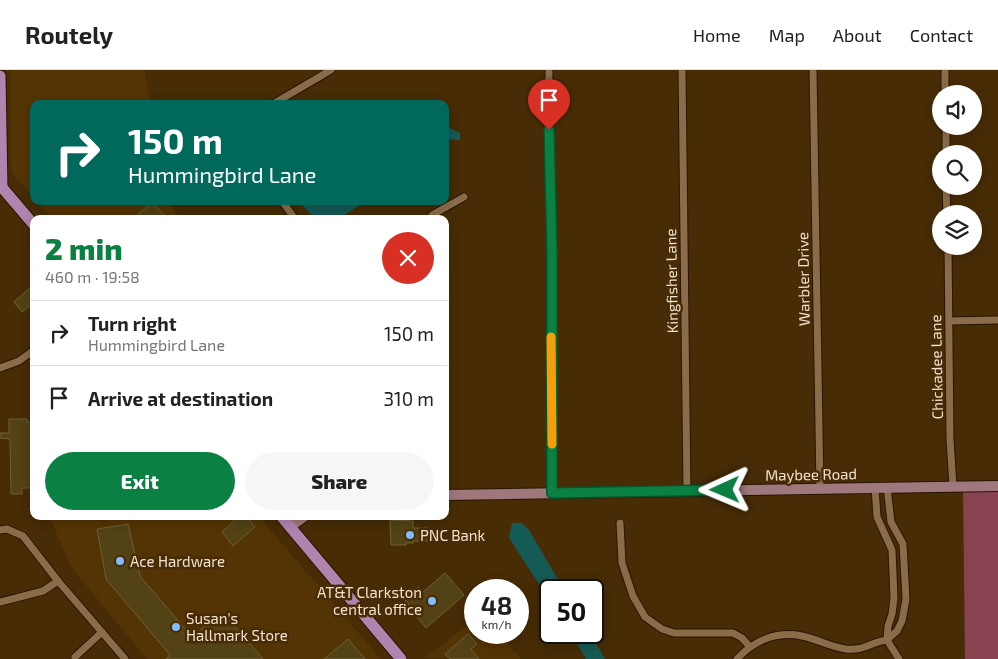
<!DOCTYPE html>
<html lang="en">
<head>
<meta charset="utf-8">
<style>
	:root { --surface:#fff; --page:#f6f6f6; --text:#222; --muted:#767676; --line:#e0e0e0; --accent:#0b8043 }
	body { margin:0; font-family:"Exo 2",sans-serif; background:var(--page); color:var(--text); height:100vh; display:flex; flex-direction:column; font-size:19px; white-space:nowrap }
	* { box-sizing:border-box; margin:0 }
	p { font-size:16px; color:var(--muted) }
	.icon { flex:none; width:28px; height:28px; fill:none; stroke:currentColor; stroke-width:2; stroke-linecap:round; stroke-linejoin:round }
	.map { position:relative; flex:1; overflow:hidden }
	.sheet { position:absolute; left:30px; top:145px; width:419px; height:305px; display:flex; flex-direction:column; background:var(--surface); border-radius:10px; box-shadow:0 2px 12px #0003 }
	.sheet>* { flex:none }
	.hud { position:absolute; left:30px; top:30px; width:419px; height:105px; border-radius:10px; box-shadow:0 2px 12px #0003; background:#00695c; color:#fff; overflow:hidden }
	.controls { position:absolute; left:932px; top:15px; display:grid; gap:10px }
	.controls a { display:grid; place-items:center; width:50px; height:50px; border-radius:50%; background:var(--surface); box-shadow:0 2px 12px #0003; font-size:25px }
	.speed { position:absolute; left:464px; top:509px; display:flex; gap:10px; font-size:25px; font-weight:700; text-align:center }
	.speed>* { display:grid; place-content:center; width:65px; height:65px; border-radius:50%; background:var(--surface); box-shadow:0 2px 12px #0003; line-height:1 }
	.speed small { font-size:12px; font-weight:400 }
	.speed .limit { border:2px solid #111; border-radius:8px; background:#fff; color:#111 }
	.pin { position:absolute; display:grid; place-items:center; width:42px; height:42px; color:#fff; margin:-51px -21px; border-radius:50% 50% 50% 0; rotate:-45deg; box-shadow:0 0 5px #0007 }
	.pin .icon { rotate:45deg }
	.me { position:absolute; width:55px; margin:-28px; rotate:269deg; stroke-linejoin:round; filter:drop-shadow(0 0 4px #0008) }
	.turn { display:flex; align-items:center; gap:18px; height:105px; padding:0 15px; font-size:22px }
	.turn .icon { width:65px; height:65px; stroke-width:2.5 }
	.turn b { display:block; font-size:35px; line-height:42px }
	.round { display:grid; place-items:center; flex:none; width:52px; height:52px; border-radius:26px; background:var(--page) }
	.head { display:flex; align-items:center; justify-content:space-between; height:85px; padding:0 15px }
	h1 { font-size:30px; font-weight:800; line-height:38px; color:var(--accent) }
	.cta { display:flex; gap:10px; margin-top:auto; padding:10px 15px }
	.cta a { flex:1; height:58px; border-radius:30px; background:var(--accent); color:#fff; font-size:20px; font-weight:800; line-height:58px; text-align:center }
	.cta a+a { background:var(--page); color:var(--text) }
	ul { padding:0; list-style:none }
	li { display:flex; align-items:center; gap:15px; height:65px; padding:0 15px; border-top:1px solid var(--line) }
	li div { flex:1 }
	li b { display:block; font-size:19px }
	li em { font-style:normal }
	header { display:flex; align-items:center; gap:30px; box-sizing:border-box; height:70px; padding:0 25px; background:var(--surface); border-bottom:1px solid var(--line) }
	header strong { font-size:24px }
	nav { display:flex; gap:28px; margin-inline-start:auto; font-size:18px }
	.map>svg:first-child { display:block }
</style>
</head>
<body>
<header>
<strong>Routely</strong>
<nav><a>Home</a><a>Map</a><a>About</a><a>Contact</a></nav>
</header>
<div class="map">
<svg width="998" height="589" viewBox="0 0 998 589">
	<rect width="100%" height="100%" fill="#472c06"/>
	<g fill="#543404">
		<polygon points="10,0 144,0 151,34 34,34 34,127 13,104 11,97"/>
		<polygon points="37,131 167,131 182,149 51,149"/>
		<polygon points="49,446 258,446 381,589 147,589 71,497"/>
		<polygon points="475,549 475,562 499,563 521,589 425,588"/>
	</g>
	<polygon fill="#884350" points="998,419 998,589 965,589 963,420"/>
	<g fill="#165a56">
		<polygon points="445,56 460,63 460,70 445,69"/>
		<polygon points="298,131 366,131 338,149 316,149"/>
		<polygon points="512,453 522,453 529,460 564,520 550,520 550,531 509,468"/>
		<polygon points="571,563 590,563 605,589 586,589"/>
	</g>
	<g fill="#524215" stroke="#6f5f34">
		<polygon points="152,132 168,149 133,149"/>
		<polygon points="34,214 34,233 22,242 14,232"/>
		<polygon points="9,349 27,349 27,352 34,352 34,418 22,418 22,424 11,424 10,369 0,368 0,363 9,363"/>
		<polygon points="239,446 246,446 255,457 233,476 222,462"/>
		<polygon points="390,450 413,451 413,458 428,458 429,471 413,471 413,473 406,473 406,475 391,475"/>
		<polygon points="128,454 140,506 192,567 215,548 228,549 263,589 166,589 170,585 106,509 97,459"/>
		<polygon points="445,503 464,525 426,558 407,536 409,534 404,529 418,517 423,522"/>
		<polygon points="468,564 477,574 471,579 479,589 450,589 445,584"/>
		<polygon points="348,569 365,589 324,589"/>
	</g>
	<g fill="none" stroke-linecap="round" stroke-linejoin="round">
		<g stroke="#291500" stroke-width="9">
			<g id="minor">
				<polyline points="549,0 548,72 552,182 552,423"/>
				<polyline points="682,0 687,421"/>
				<polyline points="813,0 820,418"/>
				<polyline points="945,0 945,24"/>
				<polyline points="273,34 331,0"/>
				<polyline points="946,56 946,84"/>
				<polyline points="946,116 947,144"/>
				<polyline points="282,131 295,149"/>
				<polyline points="430,149 432,145 464,127"/>
				<polyline points="948,176 950,369 953,417"/>
				<polyline points="949,251 998,250"/>
				<polyline points="0,298 19,291 34,280"/>
				<polyline points="875,417 877,447 892,480 894,528 892,544 888,556 887,570 897,561 902,551 906,529 903,474 891,452 887,417"/>
				<polyline points="620,453 622,493 633,526 645,547 662,559 674,563 733,563 742,568 750,577"/>
				<polyline points="0,460 7,459 23,466 58,511 125,589"/>
				<polyline points="0,532 43,521 58,511"/>
				<polyline points="75,587 102,562"/>
				<path d="M737,589C754,570 777,561 802,566C817,569 831,577 846,579C866,581 870,572 887,570L899,589"/>
			</g>
		</g>
		<g stroke="#291500" stroke-width="12">
			<g id="secondary">
				<polyline points="445,425 998,416"/>
				<polyline points="290,457 305,446"/>
			</g>
		</g>
		<g stroke="#291500" stroke-width="13">
			<g id="primary">
				<polyline points="0,6 2,118"/>
				<polyline points="0,115 34,155"/>
				<polyline points="281,446 401,589"/>
			</g>
		</g>
		<use href="#minor" stroke="#8b6c49" stroke-width="7"/>
		<use href="#secondary" stroke="#9e787c" stroke-width="10"/>
		<use href="#primary" stroke="#b183af" stroke-width="11"/>
	</g>
	<g fill="none" stroke-linecap="round" stroke-linejoin="round">
		<g stroke="#07532c" stroke-width="12">
			<polyline id="route" points="549,60 552,182 552,423 725,420"/>
		</g>
		<use href="#route" stroke="#0b8043" stroke-width="9"/>
		<polyline stroke="#f59e0b" stroke-width="9" points="551,267 552,374"/>
	</g>
	<g fill="#80bdfa" stroke="#472c06" stroke-width="2">
		<circle cx="410" cy="465" r="5"/>
		<circle cx="120" cy="491" r="5"/>
		<circle cx="432" cy="531" r="5"/>
		<circle cx="176" cy="557" r="5"/>
	</g>
	<g text-anchor="middle" dominant-baseline="central" stroke-width="5" stroke-linejoin="round" paint-order="stroke">
		<g font-size="15" fill="#f2e1cd" stroke="#472c06">
			<text transform="translate(803 209) rotate(-91)">Warbler Drive</text>
			<text transform="translate(671 211) rotate(-91)">Kingfisher Lane</text>
			<text transform="translate(936 297) rotate(-91)">Chickadee Lane</text>
			<text transform="translate(811 404) rotate(-1)">Maybee Road</text>
		</g>
		<g font-size="15" fill="#f2e1cd" stroke="#472c06" text-anchor="start">
			<text x="420" y="465">PNC Bank</text>
			<text x="130" y="491">Ace Hardware</text>
			<text x="422" y="522" text-anchor="end">AT&amp;T Clarkston<tspan x="422" dy="17">central office</tspan></text>
			<text x="186" y="548">Susan's<tspan x="186" dy="17">Hallmark Store</tspan></text>
		</g>
	</g>
</svg>
<div class="controls">
<a><svg class="icon" aria-label="sound" viewBox="0 0 24 24"><path d="M4 9h4l5-4v14l-5-4H4zM17 9q2 3 0 6"/></svg></a>
<a><svg class="icon" aria-label="search" viewBox="0 0 24 24"><circle cx="10" cy="10" r="6"/><path d="M15 15l6 6"/></svg></a>
<a><svg class="icon" aria-label="layers" viewBox="0 0 24 24"><path d="M12 4l9 5-9 5-9-5zM3 14l9 5 9-5"/></svg></a>
</div>
<div class="speed"><div>48<small>km/h</small></div><div class="limit">50</div></div>
<div class="pin" style="left:549px;top:60px;background:#d93025"><svg class="icon" aria-label="arrive" viewBox="0 0 24 24"><path d="M6 21V4h12l-3 4 3 4H6"/></svg></div>
<svg class="me" style="left:725px;top:420px" viewBox="-20 -20 40 40"><path d="M0-17L14 15 0 8-14 15z" fill="#0b8043" stroke="#fff" stroke-width="4"/></svg>
<div class="hud">
<div class="turn"><svg class="icon" aria-label="right" viewBox="0 0 24 24"><path d="M7 20v-9h11M14 6l5 5-5 5"/></svg><div><b>150 m</b>Hummingbird Lane</div></div>
</div>
<section class="sheet">
<div class="head"><div><h1>2 min</h1><p>460 m · 19:58</p></div><a class="round" style="background:#d93025;color:#fff"><svg class="icon" aria-label="close" viewBox="0 0 24 24"><path d="M6 6l12 12M18 6L6 18"/></svg></a></div>
<ul>
<li><svg class="icon" aria-label="right" viewBox="0 0 24 24"><path d="M7 20v-9h11M14 6l5 5-5 5"/></svg><div><b>Turn right</b><p>Hummingbird Lane</p></div><em>150 m</em></li>
<li><svg class="icon" aria-label="arrive" viewBox="0 0 24 24"><path d="M6 21V4h12l-3 4 3 4H6"/></svg><div><b>Arrive at destination</b></div><em>310 m</em></li>
</ul>
<div class="cta"><a>Exit</a><a>Share</a></div>
</section>
</div>
</body>
</html>
